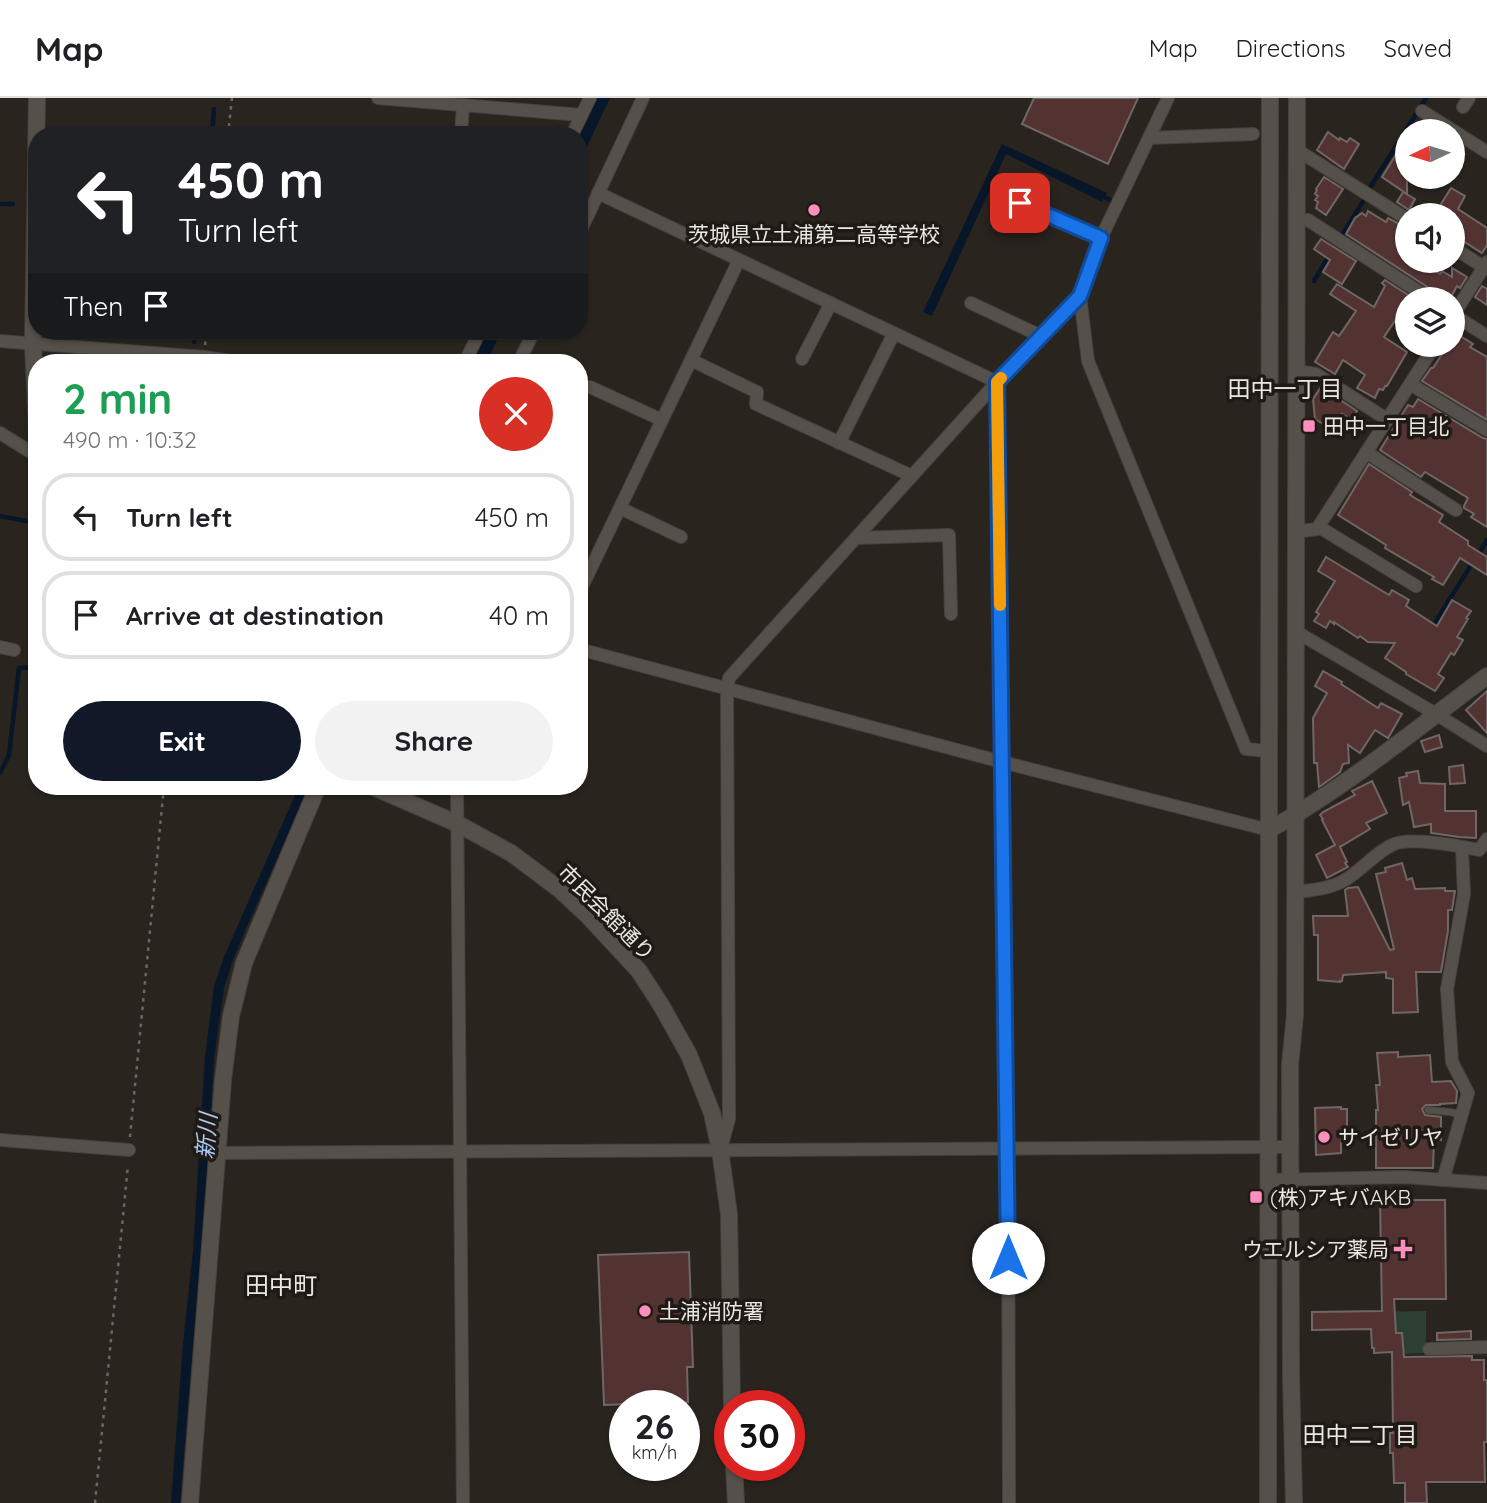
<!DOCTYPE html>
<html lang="en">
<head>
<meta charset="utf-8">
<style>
	:root { --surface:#fff; --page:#f2f2f2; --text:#202124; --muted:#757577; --line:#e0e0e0; --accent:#111827 }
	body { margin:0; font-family:Quicksand,"Noto Sans JP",sans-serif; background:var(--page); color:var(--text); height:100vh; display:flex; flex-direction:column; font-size:26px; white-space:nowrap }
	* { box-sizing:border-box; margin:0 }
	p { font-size:23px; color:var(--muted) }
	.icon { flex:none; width:38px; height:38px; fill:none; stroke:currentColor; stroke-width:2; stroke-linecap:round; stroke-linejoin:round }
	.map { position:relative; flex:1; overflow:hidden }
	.sheet { position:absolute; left:28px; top:256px; width:560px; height:441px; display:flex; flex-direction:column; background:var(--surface); border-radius:28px; box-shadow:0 2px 5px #0004 }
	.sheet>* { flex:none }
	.guide { position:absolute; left:28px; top:28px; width:560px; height:214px; border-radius:28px; box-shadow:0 2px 5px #0004; background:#202124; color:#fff; overflow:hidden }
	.needle { width:46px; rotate:266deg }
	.fabs { position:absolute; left:1395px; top:21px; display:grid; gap:14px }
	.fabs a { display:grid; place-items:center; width:70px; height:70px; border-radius:50%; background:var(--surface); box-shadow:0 2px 5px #0004; font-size:35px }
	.speed { position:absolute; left:609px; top:1292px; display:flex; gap:14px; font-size:35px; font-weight:700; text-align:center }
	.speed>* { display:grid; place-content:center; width:91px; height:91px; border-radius:50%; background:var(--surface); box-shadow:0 2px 5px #0004; line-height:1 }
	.speed small { font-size:18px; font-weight:400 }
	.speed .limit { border:10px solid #d22; background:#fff; color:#111 }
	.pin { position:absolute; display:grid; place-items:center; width:60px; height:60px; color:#fff; margin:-30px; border-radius:14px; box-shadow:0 4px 10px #0006 }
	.me { position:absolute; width:77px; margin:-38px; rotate:0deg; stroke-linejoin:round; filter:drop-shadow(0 0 5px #0008) }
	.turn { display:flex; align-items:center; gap:24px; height:147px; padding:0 35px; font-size:32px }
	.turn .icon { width:91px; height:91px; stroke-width:2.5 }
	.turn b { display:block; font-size:49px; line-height:60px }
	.then { display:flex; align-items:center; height:66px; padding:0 35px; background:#0003; gap:14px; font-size:26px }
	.round { display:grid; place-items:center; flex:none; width:74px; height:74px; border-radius:37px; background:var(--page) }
	.summary { display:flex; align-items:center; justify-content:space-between; height:119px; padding:0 35px }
	h1 { font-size:42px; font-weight:700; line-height:52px; color:#1e9e55 }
	.button { display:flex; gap:14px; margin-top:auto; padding:14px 35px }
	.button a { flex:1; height:80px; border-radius:42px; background:var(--accent); color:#fff; font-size:28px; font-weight:700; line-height:80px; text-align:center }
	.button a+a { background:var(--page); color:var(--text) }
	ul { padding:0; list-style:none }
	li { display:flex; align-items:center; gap:21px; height:88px; margin:0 14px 10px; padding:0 21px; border:4px solid var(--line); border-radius:28px }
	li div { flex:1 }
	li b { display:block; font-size:26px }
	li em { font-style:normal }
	header { display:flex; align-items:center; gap:42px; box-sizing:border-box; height:98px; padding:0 35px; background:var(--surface); border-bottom:2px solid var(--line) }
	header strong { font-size:33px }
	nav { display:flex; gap:38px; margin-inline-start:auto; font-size:24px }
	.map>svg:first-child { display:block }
</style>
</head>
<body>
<header>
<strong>Map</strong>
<nav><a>Map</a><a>Directions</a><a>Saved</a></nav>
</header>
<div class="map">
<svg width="1487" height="1405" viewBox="0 0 1487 1405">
	<rect width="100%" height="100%" fill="#29241e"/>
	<polygon fill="#2d3f33" points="1426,1213 1426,1255 1404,1256 1404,1249 1397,1248 1395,1218 1370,1218 1370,1214"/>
	<g fill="#08162a">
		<polygon points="595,0 610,0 579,65 578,37"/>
		<polygon points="1002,46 1107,95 1102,104 1006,56 932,218 923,214"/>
		<polygon points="488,233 501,233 487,264 473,264"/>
		<polygon points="299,688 309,688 245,833 233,862 224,890 214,960 203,1154 193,1247 180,1405 171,1405 183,1246 193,1153 205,959 214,888 224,859"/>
	</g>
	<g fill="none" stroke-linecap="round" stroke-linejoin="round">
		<g stroke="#08162a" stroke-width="4.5">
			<polyline points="212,37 214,11"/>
			<polyline points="1371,88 1426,0"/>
			<polyline points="1100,97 1110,102"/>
			<polyline points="0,106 13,106"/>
			<polyline points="1342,137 1364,102"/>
			<polyline points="1314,183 1330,156"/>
			<polyline points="194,244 195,233"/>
			<polyline points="0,418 26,423"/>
			<polyline points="1478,457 1487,442"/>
			<polyline points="1431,531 1473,464"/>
			<polyline points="0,675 9,657 19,570 37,569"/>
		</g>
	</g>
	<g fill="#523332" stroke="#706665" stroke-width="2">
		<polygon points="1034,0 1138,0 1108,66 1022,26"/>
		<polygon points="1328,34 1339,42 1340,40 1347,44 1350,40 1359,46 1344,71 1317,52"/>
		<polygon points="1407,39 1407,96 1382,79"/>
		<polygon points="1324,79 1343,91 1326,117 1316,110 1318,104 1315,102 1318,98 1315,96 1317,92 1316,91"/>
		<polygon points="1451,90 1465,98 1458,111 1487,130 1487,147 1482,155 1452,136 1452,117 1443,117 1436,114"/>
		<polygon points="1403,94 1415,101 1409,112 1397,104"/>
		<polygon points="1368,113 1386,124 1388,120 1401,127 1399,131 1407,136 1407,163 1418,163 1440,176 1442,173 1452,179 1452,170 1467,179 1460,190 1457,188 1450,201 1444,201 1438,197 1435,194 1346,136 1355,120 1362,115 1366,118"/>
		<polygon points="1321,141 1356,163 1342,186 1323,174 1330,162 1314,151"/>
		<polygon points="1385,182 1408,197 1407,205 1384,239 1407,254 1387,288 1385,288 1383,292 1379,291 1375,300 1357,290 1365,277 1343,262 1335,276 1315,264 1333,234 1339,238 1356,213 1330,196 1337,186 1374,209 1385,188 1382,185"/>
		<polygon points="1482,188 1487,191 1487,207 1475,199"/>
		<polygon points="1452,233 1473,246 1470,249 1487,259 1487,322 1422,283 1431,270 1433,270 1448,247 1452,247"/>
		<polygon points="1321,289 1357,313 1352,322 1342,316 1333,332 1315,321 1313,301"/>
		<polygon points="1418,301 1483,340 1487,341 1487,429 1471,419 1474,416 1464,410 1464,408 1468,400 1425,374 1421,379 1380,352 1408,307 1413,309"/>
		<polygon points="1369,366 1412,394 1410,397 1420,403 1443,417 1439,424 1468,443 1468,447 1487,459 1487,477 1460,460 1443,487 1432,481 1434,479 1385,450 1386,447 1338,417"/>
		<polygon points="1326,459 1389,497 1392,492 1409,502 1406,508 1437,528 1452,502 1471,513 1466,520 1468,521 1457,539 1463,542 1454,557 1451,555 1438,576 1444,580 1435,593 1406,576 1406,574 1385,560 1395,545 1368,544 1360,538 1358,540 1334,524 1334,526 1330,523 1326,530 1314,523 1319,516 1316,514 1335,483 1318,473"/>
		<polygon points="1323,573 1342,584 1341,586 1378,610 1381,605 1402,616 1388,640 1375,632 1360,655 1348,647 1349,665 1343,666 1340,674 1319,689 1317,665 1314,665 1313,620 1327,595 1315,588"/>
		<polygon points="1487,593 1487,635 1466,612"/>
		<polygon points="1439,637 1442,649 1425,654 1421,643"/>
		<polygon points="1463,667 1465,685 1450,686 1449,669"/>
		<polygon points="1418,673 1420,685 1445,686 1445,713 1476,713 1476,740 1459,739 1431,735 1431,726 1414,729 1409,704 1403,707 1399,680 1407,678 1406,675"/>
		<polygon points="1372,683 1387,715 1366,725 1370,731 1340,749 1347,764 1345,765 1348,769 1327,780 1316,757 1335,747 1322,722 1323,721 1320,717 1323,714 1355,697 1352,693"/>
		<polygon points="1402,765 1407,782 1412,780 1415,791 1445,790 1445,793 1455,793 1452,812 1448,812 1448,833 1441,874 1416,874 1418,914 1393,915 1393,881 1386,880 1386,874 1343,877 1342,883 1340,883 1340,884 1318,882 1318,837 1314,837 1313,818 1348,818 1345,792 1348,790 1358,789 1390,852 1394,851 1376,776 1386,774 1385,770"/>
		<polygon points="1398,954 1398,959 1430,957 1432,984 1451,983 1457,993 1456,1005 1440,1006 1440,1007 1426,1007 1422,1011 1425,1017 1441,1019 1441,1042 1434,1042 1433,1070 1376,1070 1376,1012 1378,1012 1376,987 1380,987 1377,955"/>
		<polygon points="1341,1009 1341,1011 1347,1011 1347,1031 1341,1031 1341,1055 1316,1057 1315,1010"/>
		<polygon points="1380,1102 1445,1102 1446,1201 1394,1201 1396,1235 1402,1235 1404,1259 1472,1258 1472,1262 1484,1262 1484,1282 1487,1282 1487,1344 1484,1344 1485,1384 1426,1384 1427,1405 1405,1405 1405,1385 1394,1385 1393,1355 1390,1355 1390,1335 1393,1335 1392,1254 1374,1255 1374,1250 1372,1250 1371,1231 1312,1232 1312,1214 1382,1213"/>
		<polygon points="689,1154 693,1269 687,1269 688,1304 604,1307 598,1157"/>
		<polygon points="1471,1233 1471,1241 1437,1242 1437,1235"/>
	</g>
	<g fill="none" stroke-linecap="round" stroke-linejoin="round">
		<g stroke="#46413d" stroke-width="8">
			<polyline id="service" points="1428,1012 1450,1014 1462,1017"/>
		</g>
		<g stroke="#46413d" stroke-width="14">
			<g id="minor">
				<polyline points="378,0 581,17"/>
				<polyline points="1168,0 1101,140 1080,198 1088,263 1246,651 1269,653"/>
				<polyline points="1463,9 1469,0"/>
				<polyline points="1422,13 1487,54"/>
				<polyline points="461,37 463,7"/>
				<polyline points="572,37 590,0"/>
				<polyline points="1149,40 1253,36"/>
				<polyline points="1297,52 1407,121"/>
				<polyline points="598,95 997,284 1008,1051 1009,1405"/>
				<polyline points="1020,105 1101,140"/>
				<polyline points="1308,122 1430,201"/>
				<polyline points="579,136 643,0"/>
				<polyline points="1452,149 1487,171"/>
				<polyline points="971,205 1041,238"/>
				<polyline points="1452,216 1487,238"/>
				<polyline points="1452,219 1487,164"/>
				<polyline points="0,243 204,259 238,264"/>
				<polyline points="802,261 831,205"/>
				<polyline points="691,262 757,294 756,306 912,378"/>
				<polyline points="465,264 480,233"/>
				<polyline points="519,264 534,233"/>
				<polyline points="1296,273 1316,276 1388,322"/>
				<polyline points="1410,286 1487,332"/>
				<polyline points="590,289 662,322"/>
				<polyline points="0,335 37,358"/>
				<polyline points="839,345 894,235"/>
				<polyline points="1366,354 1456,412"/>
				<polyline points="620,410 681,439"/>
				<polyline points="1319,429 1416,488"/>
				<polyline points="1295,434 1317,431 1435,247"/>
				<polyline points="856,440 949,437 951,516"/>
				<polyline points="579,495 739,162"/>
				<polyline points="1295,533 1436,616 1487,648"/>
				<polyline points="0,549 14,552"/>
				<polyline points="579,551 1002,664 1269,732"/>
				<polyline points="457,688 463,1405"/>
				<path d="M1295,794C1311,792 1329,791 1343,783C1359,775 1376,754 1392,747C1409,738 1459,748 1479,752L1487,741"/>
				<polyline points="0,1042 129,1052"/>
				<polyline points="721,1050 729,1021 727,591 729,580 997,284 1080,198"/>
				<polyline points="217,1055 1291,1049"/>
				<polyline points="1269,1082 1404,1079 1487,1085"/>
				<polyline points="1443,1082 1468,995 1452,964 1447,891 1464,796 1462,749"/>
				<polyline points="1429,1251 1487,1249"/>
			</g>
		</g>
		<g stroke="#46413d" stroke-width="18">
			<g id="tertiary">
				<polyline points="37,332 33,246 37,0"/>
				<polyline points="371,688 458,726 511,755 559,791 588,818 639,873 661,907 689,957 712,1015 720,1052 729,1116 732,1307"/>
				<path d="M1269,732C1346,689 1416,631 1487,578"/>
				<polyline points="734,1367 736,1405"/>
				<polyline points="190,1405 223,982 231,918 244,865 318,688"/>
				<polyline points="1268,1405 1270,0"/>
				<polyline points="1294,1405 1291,1277 1290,967 1295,917 1297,0"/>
			</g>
		</g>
		<g stroke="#6c6762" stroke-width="2.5" stroke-dasharray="3.5 5" stroke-linecap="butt">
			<polyline points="228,37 232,0"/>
			<polyline points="205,247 207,233"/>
			<polyline points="130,1039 164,688"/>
			<polyline points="95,1405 128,1067"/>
		</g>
		<use href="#service" stroke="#56504a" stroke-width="6"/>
		<use href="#minor" stroke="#56504a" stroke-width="12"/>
		<use href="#tertiary" stroke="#56504a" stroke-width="16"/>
	</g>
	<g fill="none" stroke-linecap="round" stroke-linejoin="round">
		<g stroke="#114b97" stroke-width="18">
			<polyline id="route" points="1008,1160 997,284 1080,198 1101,140 1020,105"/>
		</g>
		<use href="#route" stroke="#1a73e8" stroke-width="12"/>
		<polyline stroke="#f59e0b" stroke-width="12" points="1000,507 997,284 1001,280"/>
	</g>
	<g fill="#fe8ebc" stroke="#201a15" stroke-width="2.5">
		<circle cx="814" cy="112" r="7"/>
		<rect x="1302" y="321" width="14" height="14" rx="3.5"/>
		<circle cx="1324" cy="1039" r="7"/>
		<rect x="1249" y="1092" width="14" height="14" rx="3.5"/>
		<path d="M1399.5 1140.5h7v7h7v7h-7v7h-7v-7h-7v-7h7z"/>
		<circle cx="645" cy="1213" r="7"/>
	</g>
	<g text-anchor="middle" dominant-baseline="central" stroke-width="7" stroke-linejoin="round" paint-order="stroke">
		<g font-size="21" fill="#ebe7e3" stroke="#201a15" text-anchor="start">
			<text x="814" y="136" text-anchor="middle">茨城県立土浦第二高等学校</text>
			<text x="1323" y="328">田中一丁目北</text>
			<text x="1338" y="1039">サイゼリヤ</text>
			<text x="1270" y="1099">(株)アキバAKB</text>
			<text x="1389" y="1151" text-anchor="end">ウエルシア薬局</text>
			<text x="659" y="1213">土浦消防署</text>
		</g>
		<g font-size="21" fill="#ebe7e3" stroke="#201a15">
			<text transform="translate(607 814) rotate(45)">市民会館通り</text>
		</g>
		<g font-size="23" fill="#ebe7e3" stroke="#201a15">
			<text x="1285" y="290">田中一丁目</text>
			<text x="1360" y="1336">田中二丁目</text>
		</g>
		<g font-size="23" font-style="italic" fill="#a8c9f7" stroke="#201a15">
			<text transform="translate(206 1038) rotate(-85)">新川</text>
		</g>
		<g font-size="24" fill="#ebe7e3" stroke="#201a15">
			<text x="281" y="1187">田中町</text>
		</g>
	</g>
</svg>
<div class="fabs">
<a><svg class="needle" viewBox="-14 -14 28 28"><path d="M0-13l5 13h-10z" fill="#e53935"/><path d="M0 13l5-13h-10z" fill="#757577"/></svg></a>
<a><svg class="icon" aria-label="sound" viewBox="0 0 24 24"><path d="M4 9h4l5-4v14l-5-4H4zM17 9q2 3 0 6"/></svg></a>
<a><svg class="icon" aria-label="layers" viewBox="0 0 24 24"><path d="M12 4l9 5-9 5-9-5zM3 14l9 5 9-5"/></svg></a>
</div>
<div class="speed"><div>26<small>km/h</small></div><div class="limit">30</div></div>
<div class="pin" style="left:1020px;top:105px;background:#d93025"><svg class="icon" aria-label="arrive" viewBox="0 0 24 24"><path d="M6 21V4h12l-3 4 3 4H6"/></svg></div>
<svg class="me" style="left:1008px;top:1160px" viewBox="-20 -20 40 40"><circle r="19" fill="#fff"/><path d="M0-13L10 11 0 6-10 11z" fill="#1a73e8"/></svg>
<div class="guide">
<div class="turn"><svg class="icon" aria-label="left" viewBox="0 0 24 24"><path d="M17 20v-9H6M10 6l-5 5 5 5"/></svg><div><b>450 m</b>Turn left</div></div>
<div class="then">Then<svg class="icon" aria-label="arrive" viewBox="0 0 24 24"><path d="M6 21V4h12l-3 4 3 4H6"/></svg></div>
</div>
<section class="sheet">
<div class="summary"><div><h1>2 min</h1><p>490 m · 10:32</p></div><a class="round" style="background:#d93025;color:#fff"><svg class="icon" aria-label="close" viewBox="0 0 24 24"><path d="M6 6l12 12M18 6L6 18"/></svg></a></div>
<ul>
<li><svg class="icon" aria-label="left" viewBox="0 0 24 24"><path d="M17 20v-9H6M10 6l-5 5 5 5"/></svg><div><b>Turn left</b></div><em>450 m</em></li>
<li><svg class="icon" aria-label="arrive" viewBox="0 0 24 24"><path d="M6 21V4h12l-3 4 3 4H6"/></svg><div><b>Arrive at destination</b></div><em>40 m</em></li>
</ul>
<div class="button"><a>Exit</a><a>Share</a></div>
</section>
</div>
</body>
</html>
